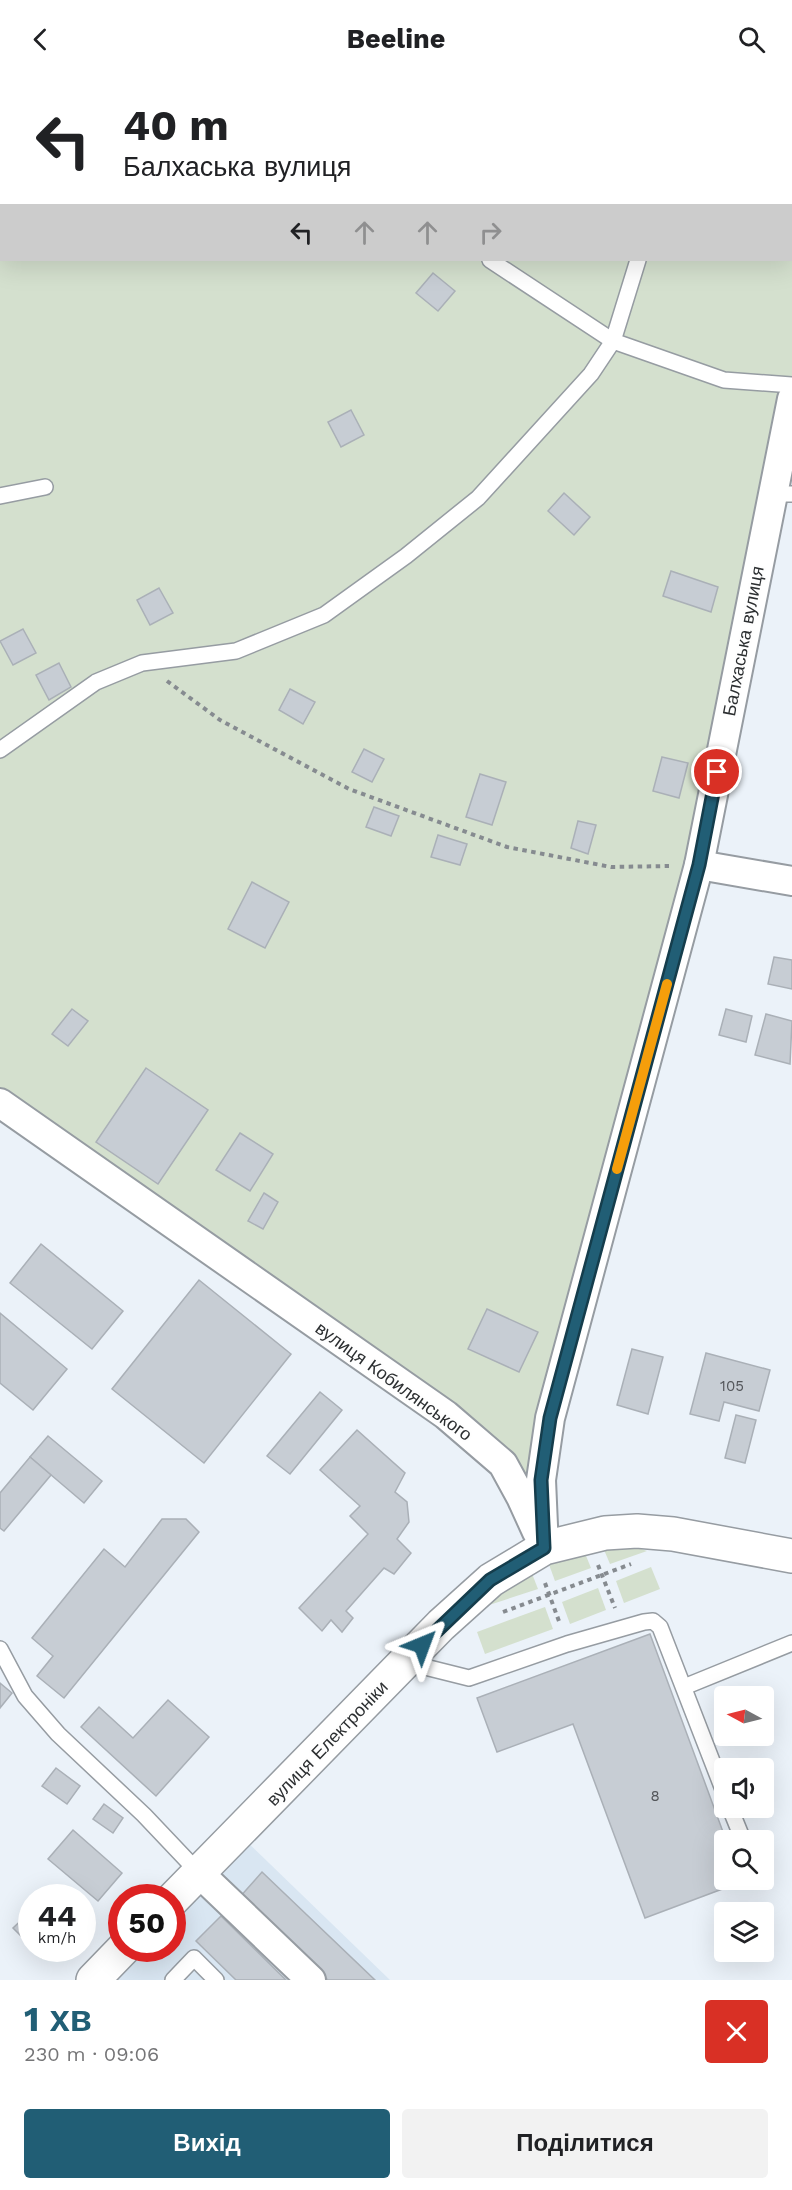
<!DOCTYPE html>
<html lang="uk">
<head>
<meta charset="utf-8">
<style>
	:root { --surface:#fff; --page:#f2f2f2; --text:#202124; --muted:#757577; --accent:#215e75 }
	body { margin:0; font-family:"Work Sans",sans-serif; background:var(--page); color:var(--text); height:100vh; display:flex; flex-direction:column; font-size:22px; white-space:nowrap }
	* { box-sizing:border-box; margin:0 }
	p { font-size:20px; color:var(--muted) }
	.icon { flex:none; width:33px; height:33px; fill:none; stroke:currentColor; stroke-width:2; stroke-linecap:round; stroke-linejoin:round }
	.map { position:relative; height:1902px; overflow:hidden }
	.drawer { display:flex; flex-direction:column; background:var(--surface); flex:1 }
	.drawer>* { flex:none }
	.banner { position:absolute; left:0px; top:0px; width:792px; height:183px; box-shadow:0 6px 24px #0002; background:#fff; color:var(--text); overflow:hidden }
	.needle { width:39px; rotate:277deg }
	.controls { position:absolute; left:714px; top:1608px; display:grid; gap:12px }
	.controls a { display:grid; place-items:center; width:60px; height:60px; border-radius:6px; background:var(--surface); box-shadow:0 6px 24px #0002; font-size:30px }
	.speed { position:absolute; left:18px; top:1806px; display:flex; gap:12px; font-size:30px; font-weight:700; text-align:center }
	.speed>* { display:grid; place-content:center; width:78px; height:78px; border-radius:50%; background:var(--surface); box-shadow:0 6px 24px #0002; line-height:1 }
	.speed small { font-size:15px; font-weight:400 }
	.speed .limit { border:9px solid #d22; background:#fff; color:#111 }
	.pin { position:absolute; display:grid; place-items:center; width:51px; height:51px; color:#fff; margin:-26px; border:3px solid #fff; border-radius:50%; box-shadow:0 2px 6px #0007 }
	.me { position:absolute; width:66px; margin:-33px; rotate:44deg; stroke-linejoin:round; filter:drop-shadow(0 0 4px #0008) }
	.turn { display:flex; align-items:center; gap:21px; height:126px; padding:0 24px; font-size:27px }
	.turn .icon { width:78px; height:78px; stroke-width:2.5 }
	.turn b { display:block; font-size:42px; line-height:51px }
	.lanes { display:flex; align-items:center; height:57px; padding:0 24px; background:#0003; justify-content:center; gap:30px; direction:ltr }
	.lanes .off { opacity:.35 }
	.round { display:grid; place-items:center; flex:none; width:63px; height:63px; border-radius:6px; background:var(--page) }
	.headline { display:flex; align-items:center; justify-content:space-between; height:102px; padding:0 24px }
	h1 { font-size:36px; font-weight:700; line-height:45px; color:var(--accent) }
	.primary-button { display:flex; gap:12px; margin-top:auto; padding:12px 24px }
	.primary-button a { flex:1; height:69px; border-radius:6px; background:var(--accent); color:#fff; font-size:24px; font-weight:700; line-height:69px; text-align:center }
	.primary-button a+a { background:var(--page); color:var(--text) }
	header { display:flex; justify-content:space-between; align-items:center; height:78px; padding:0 24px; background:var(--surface); font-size:27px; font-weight:700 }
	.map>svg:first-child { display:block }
</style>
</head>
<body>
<header><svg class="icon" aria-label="back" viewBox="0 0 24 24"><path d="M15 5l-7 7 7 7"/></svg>Beeline<svg class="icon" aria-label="search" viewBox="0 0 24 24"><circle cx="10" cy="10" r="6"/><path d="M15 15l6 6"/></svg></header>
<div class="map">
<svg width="792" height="1902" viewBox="0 0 792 1902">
	<rect width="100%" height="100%" fill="#ebf2f9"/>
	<polygon fill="#d9e6f2" points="238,1755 390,1902 93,1902 124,1871 172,1870 173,1822"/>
	<g fill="#d4e0ce" fill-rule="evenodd">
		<path d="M0,0H792V321L699,787L550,1340L544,1470L503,1386L0,1025ZM2,2H790V182H2Z"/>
		<polygon points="627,1466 647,1473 610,1486 602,1467"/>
		<polygon points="582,1468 591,1490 555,1503 547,1481"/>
		<polygon points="529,1488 538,1511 480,1530"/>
		<polygon points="651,1489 660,1511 624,1525 616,1503"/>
		<polygon points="598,1510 606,1532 570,1546 562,1524"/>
		<polygon points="545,1529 553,1551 485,1576 477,1554"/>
	</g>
	<g fill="#c7cdd4" stroke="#aab0b7" stroke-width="1.5">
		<polygon points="433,195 455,213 438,233 416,215"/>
		<polygon points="351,332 364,357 341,369 328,344"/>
		<polygon points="564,415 590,439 574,457 548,433"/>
		<polygon points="671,493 718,509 711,534 663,518"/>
		<polygon points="159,510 173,535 150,547 137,522"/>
		<polygon points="23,551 36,575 13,587 0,563"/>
		<polygon points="59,585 71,609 49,622 36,597"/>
		<polygon points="290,611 315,624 303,646 279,632"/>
		<polygon points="364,671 384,681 372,704 352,694"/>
		<polygon points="662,679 688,685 679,720 653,713"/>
		<polygon points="480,696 506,704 492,747 466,739"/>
		<polygon points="374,729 399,738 391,758 366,749"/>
		<polygon points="578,743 596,747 588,776 571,770"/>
		<polygon points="438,757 467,766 460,787 431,779"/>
		<polygon points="252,804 289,824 265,870 228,851"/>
		<polygon points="774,879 792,882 792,911 768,906"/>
		<polygon points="72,931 88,943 68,968 52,956"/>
		<polygon points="726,931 752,938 746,964 719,957"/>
		<polygon points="766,936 792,943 790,986 755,977"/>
		<polygon points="146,990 208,1032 158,1106 96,1064"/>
		<polygon points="240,1055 273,1076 250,1113 216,1092"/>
		<polygon points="264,1115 278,1124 263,1151 248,1143"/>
		<polygon points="41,1166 123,1233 92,1271 10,1205"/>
		<polygon points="199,1202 291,1276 204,1385 112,1311"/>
		<polygon points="487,1231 538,1254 519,1294 468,1271"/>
		<polygon points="0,1235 67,1291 33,1332 0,1305"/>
		<polygon points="632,1271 663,1279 648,1336 617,1327"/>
		<polygon points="706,1275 770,1292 759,1333 724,1324 719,1343 690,1336"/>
		<polygon points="320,1314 342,1332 290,1396 267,1378"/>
		<polygon points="736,1337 756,1342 745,1385 725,1380"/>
		<polygon points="357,1352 405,1395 395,1414 407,1424 409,1444 397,1461 411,1475 394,1496 384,1490 346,1533 353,1540 342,1554 331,1542 322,1553 299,1530 368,1456 350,1438 360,1428 320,1392"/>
		<polygon points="48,1358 102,1403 84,1425 30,1379"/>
		<polygon points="30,1379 51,1397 4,1453 0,1450 0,1415"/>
		<polygon points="162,1441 186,1441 199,1454 64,1620 37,1598 53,1578 32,1560 104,1471 125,1489"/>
		<polygon points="650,1556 726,1762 724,1802 740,1802 741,1804 645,1840 573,1646 497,1674 477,1620"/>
		<polygon points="0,1605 12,1615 0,1630"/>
		<polygon points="168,1622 209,1659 156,1718 81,1649 99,1629 133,1660"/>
		<polygon points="56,1690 80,1708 67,1726 42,1708"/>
		<polygon points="104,1726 123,1740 113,1755 93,1741"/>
		<polygon points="73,1752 122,1795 98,1823 48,1781"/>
		<polygon points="262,1794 375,1902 328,1902 239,1820"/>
		<polygon points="32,1832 32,1869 13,1850"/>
		<polygon points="221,1838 286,1902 236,1902 196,1863"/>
		<polygon points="33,1870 51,1870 42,1880"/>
	</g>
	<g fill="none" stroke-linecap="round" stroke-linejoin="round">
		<g stroke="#969ca2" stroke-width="18">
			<g id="lane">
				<polyline points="285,2 285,0"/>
				<polyline points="508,2 509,0"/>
				<polyline points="695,2 696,0"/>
				<polyline points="490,182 613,263 724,302 792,307"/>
				<polyline points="773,416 792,416"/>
				<polyline points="0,418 45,409"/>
				<polyline points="0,672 96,604 142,585 236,573 324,537 406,478 478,420 591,296 613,263 638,182"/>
				<polyline points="0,1571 25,1618 58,1656 144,1737 199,1795"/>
				<polyline points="405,1584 469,1600 567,1566 644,1544 653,1543 660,1549 724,1714"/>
				<polyline points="684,1609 792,1565"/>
				<polyline points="730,1730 743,1762"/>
				<polyline points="173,1902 194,1880 216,1902"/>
			</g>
		</g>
		<g stroke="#969ca2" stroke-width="32">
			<g id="street">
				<polyline points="699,787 792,803"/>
				<polyline points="0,1025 446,1337 503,1386 521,1419 537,1454"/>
				<polyline points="544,1470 541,1402 550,1340 699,787 792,321"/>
				<polyline points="199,1795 311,1902"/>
			</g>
		</g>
		<g stroke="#969ca2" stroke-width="36">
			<g id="secondary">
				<polyline points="172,1822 441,1547 491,1502 544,1470 605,1455 637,1453 673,1456 792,1478"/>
				<polyline points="93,1902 124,1870"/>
			</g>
		</g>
		<g stroke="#868b90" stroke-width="4" stroke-dasharray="4.5 4.5" stroke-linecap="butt">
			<polyline points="167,603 220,642 349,711 507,769 611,789 669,788"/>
			<polyline points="598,1487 615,1530"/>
			<polyline points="545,1505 560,1546"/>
			<polyline points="503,1534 631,1486"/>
		</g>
		<use href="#lane" stroke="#fff" stroke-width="15"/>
		<use href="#street" stroke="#fff" stroke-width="28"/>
		<use href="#secondary" stroke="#fff" stroke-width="33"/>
	</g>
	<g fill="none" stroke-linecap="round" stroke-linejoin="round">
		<g stroke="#153d4c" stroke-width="15">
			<polyline id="route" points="422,1567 490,1502 544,1470 541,1402 550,1340 699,787 717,694"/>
		</g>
		<use href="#route" stroke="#215e75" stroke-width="10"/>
		<polyline stroke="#f59e0b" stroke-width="10" points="617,1091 667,906"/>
	</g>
	<g text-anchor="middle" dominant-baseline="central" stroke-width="5" stroke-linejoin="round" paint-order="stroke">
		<g font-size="15" fill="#53565a">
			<text x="732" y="1308">105</text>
			<text x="655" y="1718">8</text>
		</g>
		<g font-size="18" fill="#2c2f31" stroke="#fefefe">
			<text transform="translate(743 563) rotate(-79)">Балхаська вулиця</text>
			<text transform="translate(394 1303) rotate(36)">вулиця Кобилянського</text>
			<text transform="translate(327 1665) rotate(-46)">вулиця Електроніки</text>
		</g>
	</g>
</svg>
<div class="controls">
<a><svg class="needle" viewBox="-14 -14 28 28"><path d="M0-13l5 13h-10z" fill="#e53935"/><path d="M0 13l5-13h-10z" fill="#757577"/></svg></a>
<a><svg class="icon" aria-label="sound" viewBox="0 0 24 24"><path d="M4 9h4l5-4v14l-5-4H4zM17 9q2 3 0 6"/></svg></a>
<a><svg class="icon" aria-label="search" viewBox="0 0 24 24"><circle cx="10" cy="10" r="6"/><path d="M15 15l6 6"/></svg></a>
<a><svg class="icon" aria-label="layers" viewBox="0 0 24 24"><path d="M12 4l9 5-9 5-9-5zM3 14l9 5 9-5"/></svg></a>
</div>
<div class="speed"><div>44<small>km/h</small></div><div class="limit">50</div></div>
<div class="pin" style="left:717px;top:694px;background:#d93025"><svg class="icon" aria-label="arrive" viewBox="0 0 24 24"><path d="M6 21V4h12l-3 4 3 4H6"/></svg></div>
<svg class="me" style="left:422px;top:1567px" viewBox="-20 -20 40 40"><path d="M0-17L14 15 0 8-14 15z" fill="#215e75" stroke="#fff" stroke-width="4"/></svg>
<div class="banner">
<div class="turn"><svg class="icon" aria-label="left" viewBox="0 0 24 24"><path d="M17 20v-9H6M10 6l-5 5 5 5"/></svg><div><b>40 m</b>Балхаська вулиця</div></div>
<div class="lanes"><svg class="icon" aria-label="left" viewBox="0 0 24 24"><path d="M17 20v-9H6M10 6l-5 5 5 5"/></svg><svg class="icon off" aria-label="ahead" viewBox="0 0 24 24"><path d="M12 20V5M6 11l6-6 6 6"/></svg><svg class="icon off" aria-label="ahead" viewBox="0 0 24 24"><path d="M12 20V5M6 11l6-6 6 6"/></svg><svg class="icon off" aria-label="right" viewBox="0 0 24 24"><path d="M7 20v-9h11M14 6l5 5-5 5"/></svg></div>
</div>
</div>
<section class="drawer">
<div class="headline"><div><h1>1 хв</h1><p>230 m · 09:06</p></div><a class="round" style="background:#d93025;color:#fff"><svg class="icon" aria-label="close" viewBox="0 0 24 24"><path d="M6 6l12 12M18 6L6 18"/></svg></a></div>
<div class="primary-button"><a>Вихід</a><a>Поділитися</a></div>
</section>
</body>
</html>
